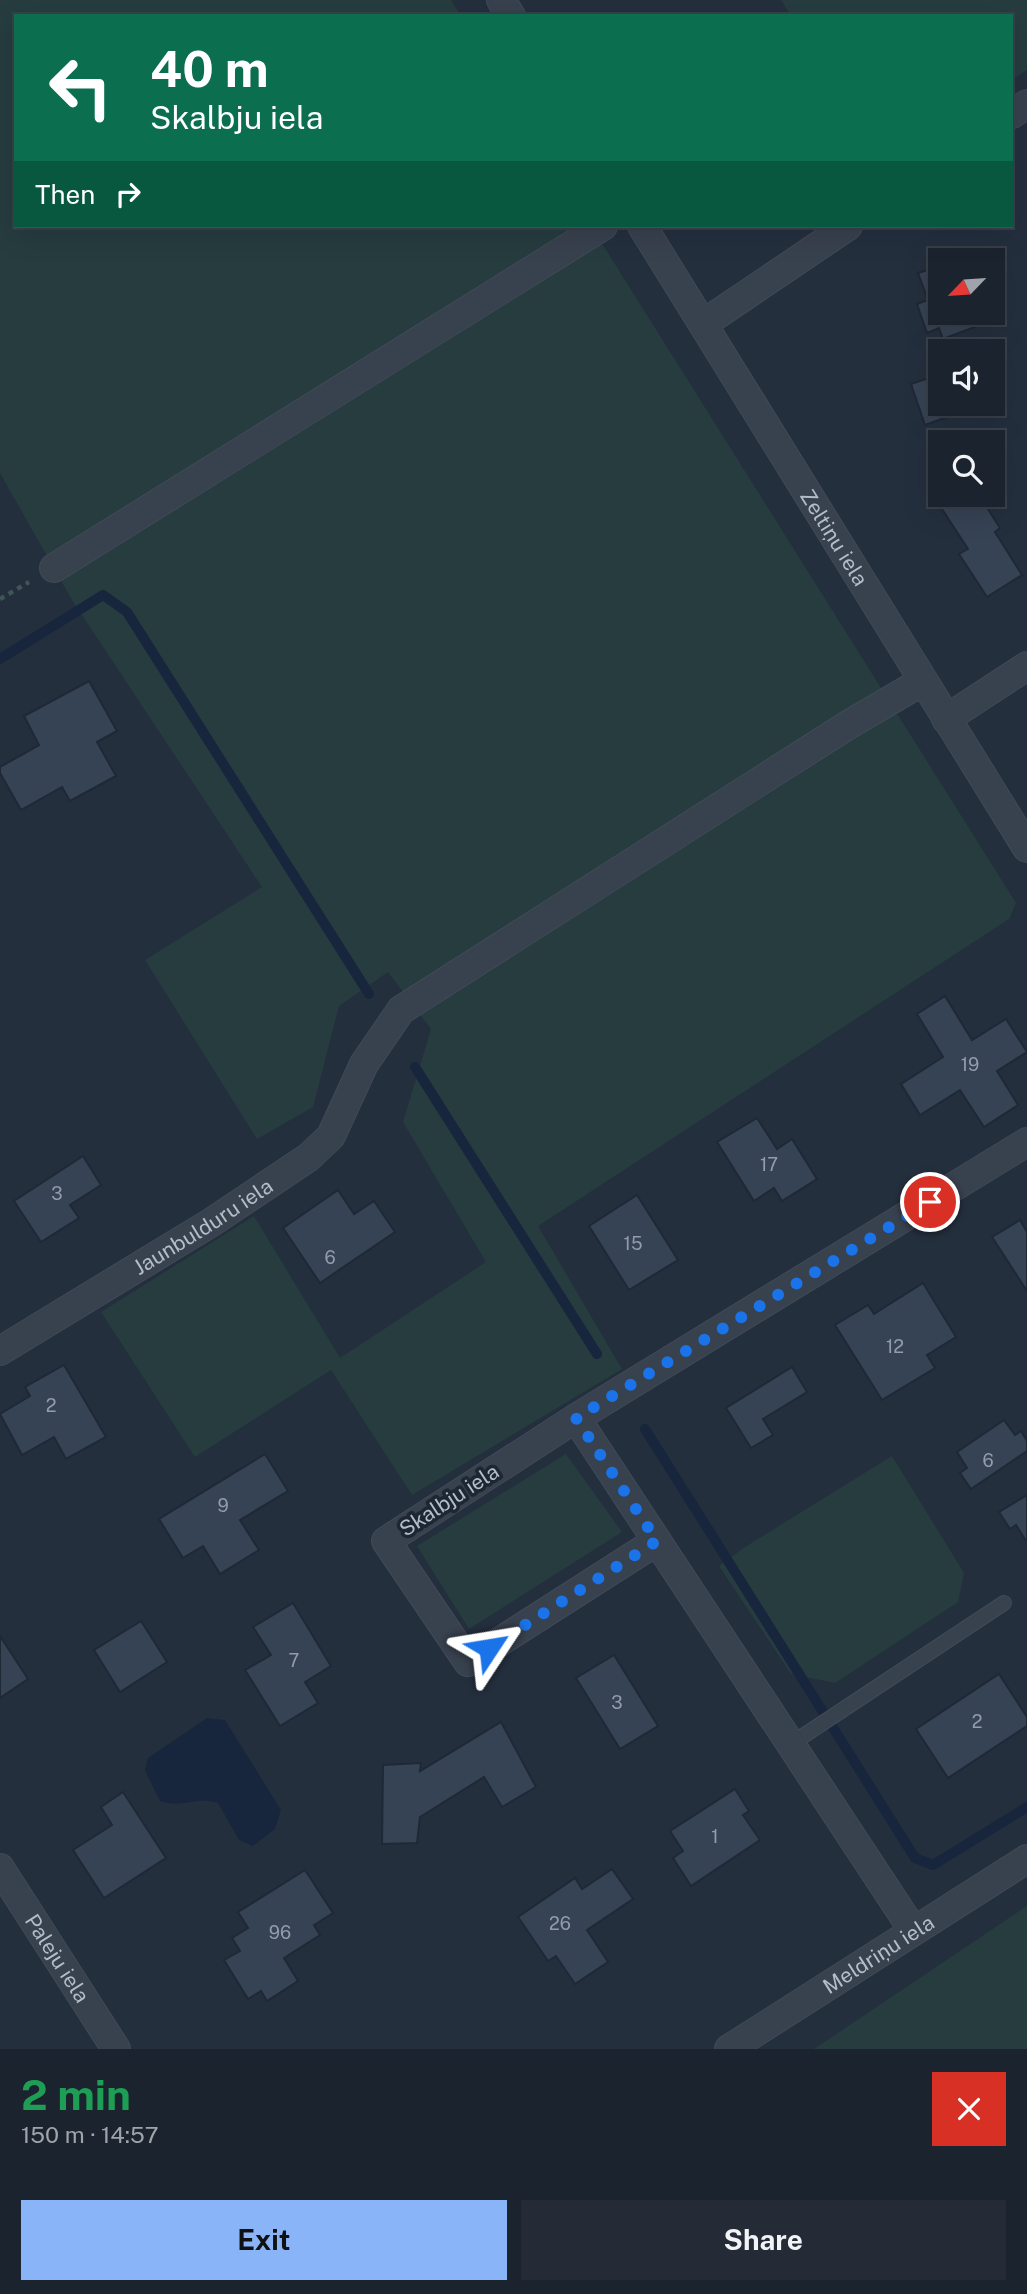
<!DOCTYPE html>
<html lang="en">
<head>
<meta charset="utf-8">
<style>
	:root { --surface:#1b232e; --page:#242b36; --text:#f1f3f6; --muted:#a0a4aa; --line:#39404a; --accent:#8ab4f8 }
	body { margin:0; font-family:"Public Sans",sans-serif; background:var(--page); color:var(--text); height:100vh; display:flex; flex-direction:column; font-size:26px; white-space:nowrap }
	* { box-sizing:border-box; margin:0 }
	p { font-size:23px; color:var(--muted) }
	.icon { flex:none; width:38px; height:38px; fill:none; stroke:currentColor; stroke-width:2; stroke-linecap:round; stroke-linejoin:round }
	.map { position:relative; height:2049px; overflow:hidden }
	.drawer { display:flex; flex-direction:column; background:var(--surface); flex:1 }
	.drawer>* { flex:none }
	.guide { position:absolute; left:14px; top:14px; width:999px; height:214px; border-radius:0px; box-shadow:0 7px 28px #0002,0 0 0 2px var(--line); background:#0b6e4f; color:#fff; overflow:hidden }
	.needle { width:46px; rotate:245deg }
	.controls { position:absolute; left:928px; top:248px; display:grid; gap:14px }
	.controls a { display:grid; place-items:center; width:77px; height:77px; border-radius:0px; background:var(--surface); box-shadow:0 7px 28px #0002,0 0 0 2px var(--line); font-size:35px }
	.pin { position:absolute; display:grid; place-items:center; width:60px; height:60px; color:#fff; margin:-30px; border:4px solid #fff; border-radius:50%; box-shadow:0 2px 7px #0007 }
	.me { position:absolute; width:77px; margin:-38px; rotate:57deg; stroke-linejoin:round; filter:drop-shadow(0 0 5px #0008) }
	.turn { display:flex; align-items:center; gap:24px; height:147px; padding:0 21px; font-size:32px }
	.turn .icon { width:91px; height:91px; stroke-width:2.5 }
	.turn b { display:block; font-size:49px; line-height:60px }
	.then { display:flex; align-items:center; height:66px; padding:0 21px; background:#0003; gap:14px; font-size:26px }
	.round { display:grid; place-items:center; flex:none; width:74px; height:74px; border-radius:0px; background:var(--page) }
	.head { display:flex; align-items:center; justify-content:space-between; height:119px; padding:0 21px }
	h1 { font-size:42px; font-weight:700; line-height:52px; color:#1e9e55 }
	.cta { display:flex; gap:14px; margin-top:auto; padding:14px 21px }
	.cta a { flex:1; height:80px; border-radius:0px; background:var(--accent); color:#111; font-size:28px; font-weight:700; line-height:80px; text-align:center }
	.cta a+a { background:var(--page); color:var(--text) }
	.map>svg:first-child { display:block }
</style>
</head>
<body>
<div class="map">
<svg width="1027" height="2049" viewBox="0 0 1027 2049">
	<rect width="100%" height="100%" fill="#242f3e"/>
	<g fill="#263c3f">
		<polygon points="0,0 451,0 461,16 16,16 16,226 591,226 1016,903 1009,919 538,1226 622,1369 412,1495 331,1370 195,1457 101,1312 254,1216 340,1358 486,1262 403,1122 431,1029 388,972 339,1006 313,1107 257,1139 145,960 262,887 72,600 0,473"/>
		<polygon points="781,0 1027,0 1027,70 1012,80 1012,16 791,16"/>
		<polygon points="566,1454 622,1532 469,1629 417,1546"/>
		<polygon points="892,1456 964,1573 958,1602 835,1683 791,1674 719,1566 745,1547"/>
		<polygon points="1027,1906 1027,2049 814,2049"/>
	</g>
	<path fill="#17263c" d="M207,1718L225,1720L281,1810L275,1829L253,1846L239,1840L218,1803C195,1796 181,1809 160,1801L145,1770L148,1758Z"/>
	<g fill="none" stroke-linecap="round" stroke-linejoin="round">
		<g stroke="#17263c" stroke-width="10">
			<polyline points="0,659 103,595 127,612 369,994"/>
			<polyline points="415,1067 597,1354"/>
			<polyline points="645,1429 915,1858 933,1865 1027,1807"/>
		</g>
	</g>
	<g fill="#364354" stroke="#1f2835" stroke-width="2">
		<polygon points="973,254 975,261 954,261"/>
		<polygon points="940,266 940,313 992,313 992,308 996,319 943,339 939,328 927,333 917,304 928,300 918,273"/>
		<polygon points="940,374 940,404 984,404 925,425 911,384"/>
		<polygon points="957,495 979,495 1000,528 995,532 1022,575 987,597 959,554 968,549 940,506"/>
		<polygon points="89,681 117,731 97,742 116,776 70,801 62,787 21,810 0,773 0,767 39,745 24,716"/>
		<polygon points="945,996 972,1040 1006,1019 1027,1052 997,1071 1018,1105 984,1127 960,1090 920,1115 901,1084 943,1057 917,1014"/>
		<polygon points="757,1118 777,1149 792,1139 817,1179 782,1201 774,1188 754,1201 717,1142"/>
		<polygon points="83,1156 101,1185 70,1205 79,1218 41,1242 14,1201"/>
		<polygon points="338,1190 354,1214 374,1201 395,1232 320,1283 283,1228"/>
		<polygon points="637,1195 678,1260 629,1290 589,1226"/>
		<polygon points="1020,1220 1027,1232 1027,1291 992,1237"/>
		<polygon points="923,1283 956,1337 927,1355 935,1368 882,1400 835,1325 868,1305 874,1314"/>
		<polygon points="64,1365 106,1437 66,1459 54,1437 22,1455 0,1414 30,1396 25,1387"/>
		<polygon points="792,1367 807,1392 763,1419 773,1435 751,1448 726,1408"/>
		<polygon points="1004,1420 1015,1435 1021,1431 1027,1441 1027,1451 971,1489 960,1473 967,1468 957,1452"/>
		<polygon points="265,1454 288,1491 240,1520 259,1550 220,1574 203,1546 183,1558 159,1519"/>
		<polygon points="1027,1495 1027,1540 1026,1541 1016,1525 1010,1529 999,1512"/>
		<polygon points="293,1603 331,1666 305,1682 318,1703 280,1726 245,1670 271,1655 253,1627"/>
		<polygon points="141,1621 167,1662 120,1692 94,1650"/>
		<polygon points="0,1636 28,1679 0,1698"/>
		<polygon points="614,1655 658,1726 620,1749 576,1678"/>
		<polygon points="999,1674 1027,1717 1027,1726 948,1778 916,1729"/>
		<polygon points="501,1722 536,1787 502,1807 484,1777 420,1817 417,1843 382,1844 383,1765 421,1763 420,1771"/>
		<polygon points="735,1789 749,1811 743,1815 760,1840 691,1886 673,1858 683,1851 670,1831"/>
		<polygon points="123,1792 166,1858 104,1898 73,1850 112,1825 101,1807"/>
		<polygon points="612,1869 633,1899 587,1930 608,1962 575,1984 556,1956 548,1961 518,1917 575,1878 582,1889"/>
		<polygon points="305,1870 333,1913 314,1925 320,1935 284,1958 298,1981 267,2001 261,1991 248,1999 224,1960 240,1951 232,1938 248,1928 238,1912"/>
	</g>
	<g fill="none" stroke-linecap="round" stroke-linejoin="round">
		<g stroke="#414a57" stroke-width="16">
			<polyline id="service" points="791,1744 1004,1603"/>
		</g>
		<g stroke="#414a57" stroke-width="30">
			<g id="minor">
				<polyline points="501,0 511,16"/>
				<polyline points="1012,114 1027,104"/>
				<path id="s1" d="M642,226L1027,848"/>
				<polyline points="703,324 848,226"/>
				<polyline points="54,568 603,226"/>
				<polyline points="946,719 1027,666"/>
				<path id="s2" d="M0,1351L212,1222L309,1157L331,1136L364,1064L401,1010L848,725L923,681"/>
				<polyline points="576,1418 386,1541 468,1662 657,1541"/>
				<path id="s3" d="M0,1868L116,2049"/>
				<polyline points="913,1930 576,1418 1027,1142"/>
				<path id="s4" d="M729,2049L1027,1859"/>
			</g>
		</g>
		<polyline stroke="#3f5557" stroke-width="4.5" stroke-dasharray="5 5" stroke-linecap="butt" points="0,599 29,582"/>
		<use href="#service" stroke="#38414e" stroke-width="14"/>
		<use href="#minor" stroke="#38414e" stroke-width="28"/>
	</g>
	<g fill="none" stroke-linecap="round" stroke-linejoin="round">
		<polyline stroke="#1a73e8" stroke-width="12" stroke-dasharray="0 21.6" points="489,1648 657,1541 576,1418 930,1202"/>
	</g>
	<g text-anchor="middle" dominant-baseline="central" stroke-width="7" stroke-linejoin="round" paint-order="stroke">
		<g font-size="18" fill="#929caa">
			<text x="970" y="1064">19</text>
			<text x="769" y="1164">17</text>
			<text x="57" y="1193">3</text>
			<text x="633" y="1243">15</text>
			<text x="330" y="1257">6</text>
			<text x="895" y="1346">12</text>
			<text x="51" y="1405">2</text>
			<text x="988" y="1460">6</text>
			<text x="223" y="1505">9</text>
			<text x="294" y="1660">7</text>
			<text x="617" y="1702">3</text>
			<text x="977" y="1721">2</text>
			<text x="715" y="1836">1</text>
			<text x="560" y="1923">26</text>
			<text x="280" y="1932">96</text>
		</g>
		<g font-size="21" fill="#b4bcc9" stroke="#1d2633">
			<text stroke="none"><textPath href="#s1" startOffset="366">Zeltiņu iela</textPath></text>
			<text stroke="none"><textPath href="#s2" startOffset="238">Jaunbulduru iela</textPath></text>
			<text transform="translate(449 1500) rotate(-33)">Skalbju iela</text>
			<text stroke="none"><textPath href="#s4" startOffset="177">Meldriņu iela</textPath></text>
			<text stroke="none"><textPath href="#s3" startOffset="107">Paleju iela</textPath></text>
		</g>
	</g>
</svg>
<div class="controls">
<a><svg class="needle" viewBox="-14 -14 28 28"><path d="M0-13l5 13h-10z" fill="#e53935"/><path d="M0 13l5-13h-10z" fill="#a0a4aa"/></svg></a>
<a><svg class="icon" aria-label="sound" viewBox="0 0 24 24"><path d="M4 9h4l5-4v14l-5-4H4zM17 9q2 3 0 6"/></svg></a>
<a><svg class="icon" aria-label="search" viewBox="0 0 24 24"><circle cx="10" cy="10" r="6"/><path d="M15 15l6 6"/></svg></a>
</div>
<div class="pin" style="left:930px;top:1202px;background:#d93025"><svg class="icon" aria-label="arrive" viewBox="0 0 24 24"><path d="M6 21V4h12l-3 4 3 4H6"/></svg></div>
<svg class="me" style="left:489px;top:1648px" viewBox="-20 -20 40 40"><path d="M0-17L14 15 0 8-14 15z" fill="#1a73e8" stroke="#fff" stroke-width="4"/></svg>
<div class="guide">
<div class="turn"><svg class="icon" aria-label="left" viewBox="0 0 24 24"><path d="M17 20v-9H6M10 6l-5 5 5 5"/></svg><div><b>40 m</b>Skalbju iela</div></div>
<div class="then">Then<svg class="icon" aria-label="right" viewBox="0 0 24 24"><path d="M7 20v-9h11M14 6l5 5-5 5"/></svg></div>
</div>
</div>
<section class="drawer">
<div class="head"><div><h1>2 min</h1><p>150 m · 14:57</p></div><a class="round" style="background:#d93025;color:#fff"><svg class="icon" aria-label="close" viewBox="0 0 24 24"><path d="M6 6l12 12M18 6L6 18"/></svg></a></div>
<div class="cta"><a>Exit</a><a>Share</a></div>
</section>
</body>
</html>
